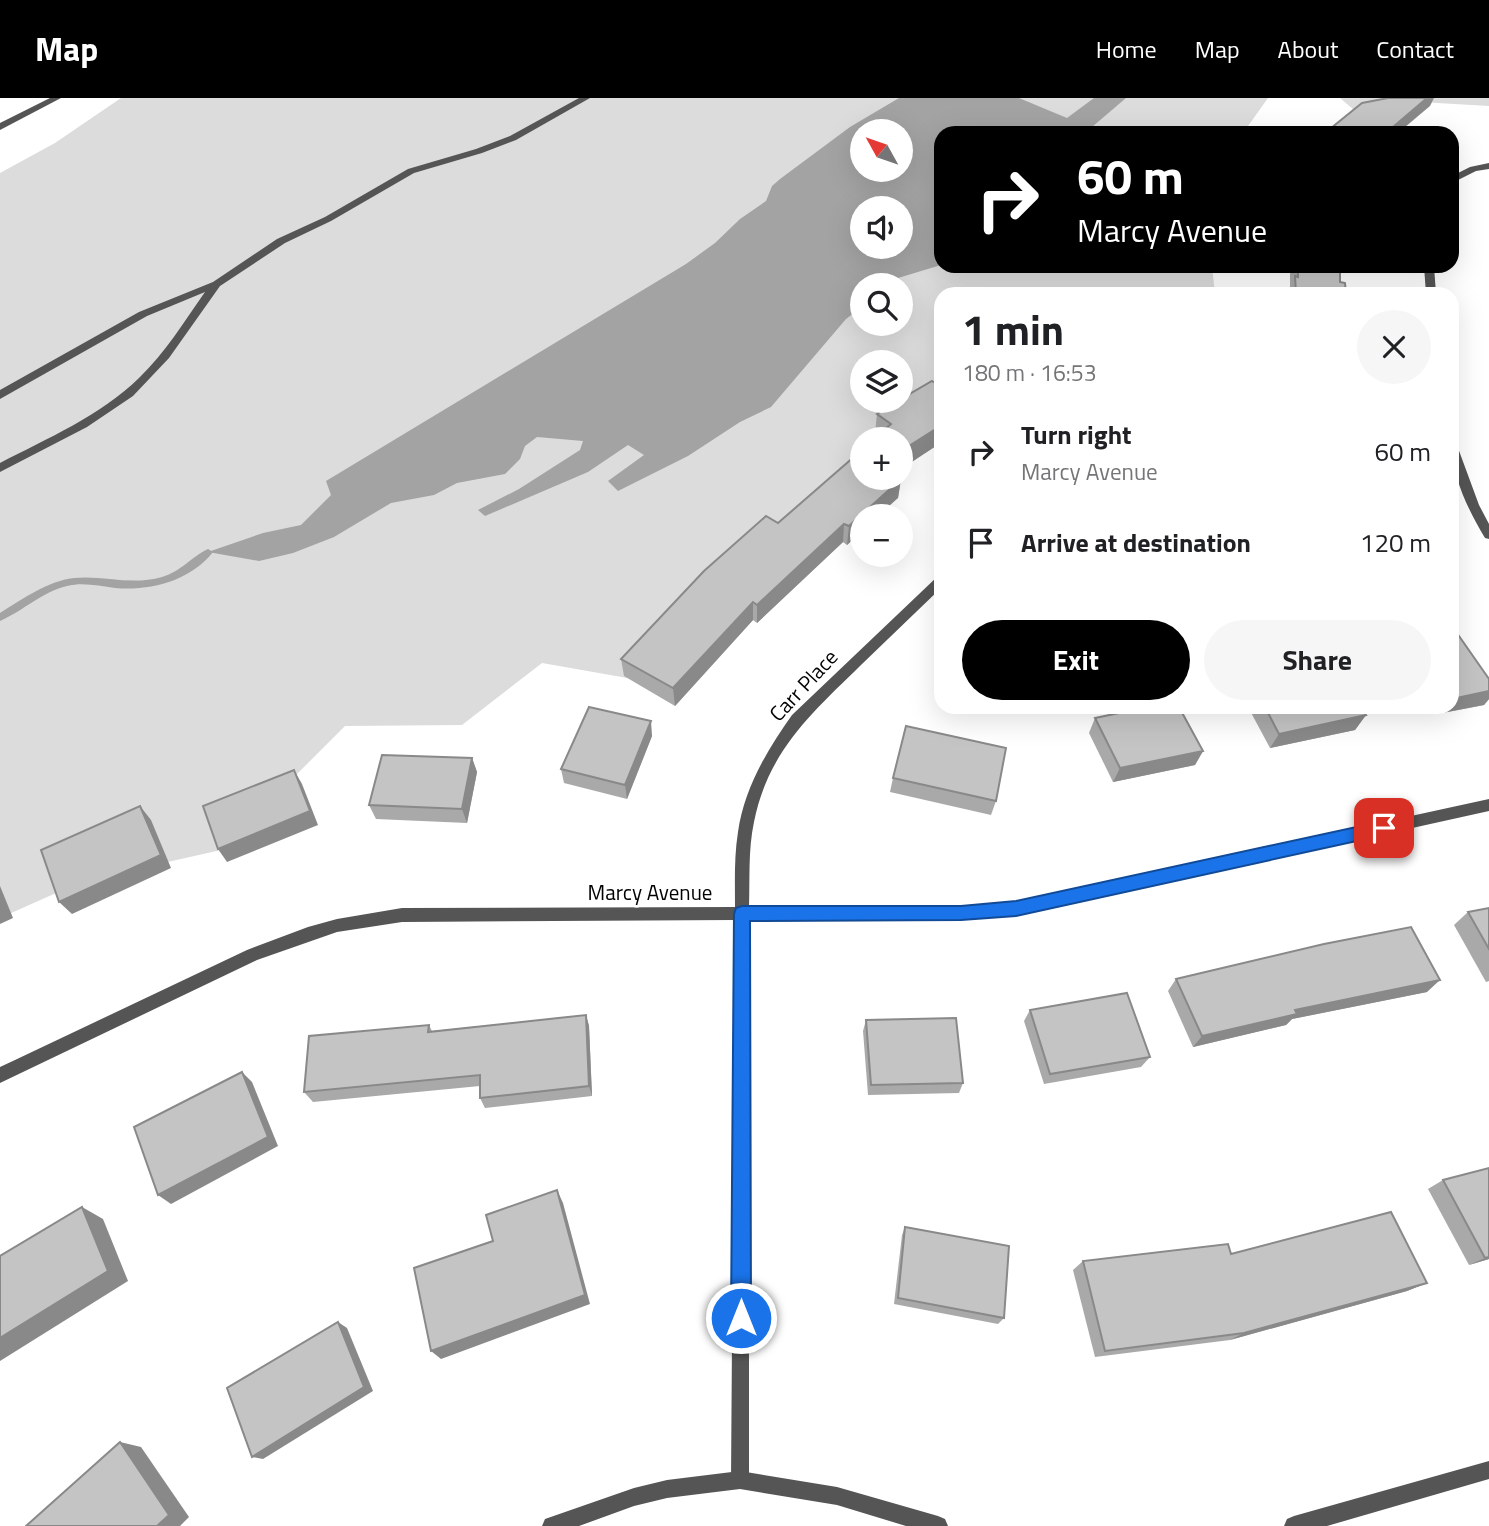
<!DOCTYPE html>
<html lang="en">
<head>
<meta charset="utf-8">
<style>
	:root { --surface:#fff; --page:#f6f6f6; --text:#202124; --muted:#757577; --accent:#000 }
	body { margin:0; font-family:"Titillium Web",sans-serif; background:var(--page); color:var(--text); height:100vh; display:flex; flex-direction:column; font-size:26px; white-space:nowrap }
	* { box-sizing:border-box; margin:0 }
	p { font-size:23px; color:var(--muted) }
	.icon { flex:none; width:38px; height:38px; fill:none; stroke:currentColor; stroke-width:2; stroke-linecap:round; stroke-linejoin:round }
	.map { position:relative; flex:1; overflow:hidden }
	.panel { position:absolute; left:934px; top:189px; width:525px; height:427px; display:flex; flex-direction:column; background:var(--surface); border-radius:21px; box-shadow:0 7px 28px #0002 }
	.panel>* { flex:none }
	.banner { position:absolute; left:934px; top:28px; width:525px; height:147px; border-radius:21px; box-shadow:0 7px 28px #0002; background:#000; color:#fff; overflow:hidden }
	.needle { width:46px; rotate:310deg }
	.fabs { position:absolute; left:850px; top:21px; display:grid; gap:14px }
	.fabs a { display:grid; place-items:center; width:63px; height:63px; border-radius:50%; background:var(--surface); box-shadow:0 7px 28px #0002; font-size:35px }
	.pin { position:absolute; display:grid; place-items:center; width:60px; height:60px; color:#fff; margin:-30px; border-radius:14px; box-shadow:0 4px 10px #0006 }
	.me { position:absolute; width:77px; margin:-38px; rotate:0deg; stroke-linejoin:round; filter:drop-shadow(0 0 5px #0008) }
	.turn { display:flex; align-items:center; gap:24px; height:147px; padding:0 28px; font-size:32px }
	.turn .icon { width:91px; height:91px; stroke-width:2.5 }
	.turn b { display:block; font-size:49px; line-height:60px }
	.round { display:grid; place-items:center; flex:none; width:74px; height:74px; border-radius:37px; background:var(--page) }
	.head { display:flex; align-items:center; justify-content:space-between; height:119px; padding:0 28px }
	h1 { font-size:42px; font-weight:700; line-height:52px }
	.primary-button { display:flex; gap:14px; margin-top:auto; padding:14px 28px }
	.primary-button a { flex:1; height:80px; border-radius:42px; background:var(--accent); color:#fff; font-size:28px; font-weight:700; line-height:80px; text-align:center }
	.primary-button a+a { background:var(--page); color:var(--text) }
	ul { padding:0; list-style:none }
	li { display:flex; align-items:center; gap:21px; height:91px; padding:0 28px }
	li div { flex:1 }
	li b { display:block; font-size:26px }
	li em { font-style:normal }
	header { display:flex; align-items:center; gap:42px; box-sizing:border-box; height:98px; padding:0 35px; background:var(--accent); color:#fff }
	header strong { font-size:33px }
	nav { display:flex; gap:38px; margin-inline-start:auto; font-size:24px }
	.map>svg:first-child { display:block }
</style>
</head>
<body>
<header>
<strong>Map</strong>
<nav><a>Home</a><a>Map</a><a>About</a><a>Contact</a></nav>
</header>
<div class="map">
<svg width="1489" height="1428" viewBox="0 0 1489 1428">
	<rect width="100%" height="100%" fill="#fff"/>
	<g fill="#dcdcdc" fill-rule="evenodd">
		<path d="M121,0H1268L1243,35H942V168H1212L1215,196H942L941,343L863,341V380L633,581L542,565L462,627L345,628L221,752L83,783L0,820V75L55,45ZM863,33H901V72H863ZM863,110H901V149H863ZM863,187H901V226H863ZM863,264H901V303H863Z"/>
		<polygon points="1340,0 1489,0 1489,8 1420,4 1360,17"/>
	</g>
	<path fill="#a3a3a3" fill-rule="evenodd" d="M899,0H1019L1067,20L1094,0H1126L1092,29L1099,35H942L941,167L898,180L889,187H863V208L846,221L771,309L740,324L688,358L618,393L608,383L644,357L628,347L588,374L485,418L478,412L519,391L580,352L583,343L537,339L525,348L520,361L505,376L457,385L434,397L391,405L334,439L293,455L259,463L208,454L263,435L301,427L331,397L326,383L686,166L715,145L740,121L766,103L772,88L780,81L850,29ZM863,33H901V72H863ZM863,110H901V149H863Z"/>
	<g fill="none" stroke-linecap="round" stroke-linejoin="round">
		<path fill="#a3a3a3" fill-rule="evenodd" d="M208,451L213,454C190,483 151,493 115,490C99,488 83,484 67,488C42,494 23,513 0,523V515C23,501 47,483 74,480C104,477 131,488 162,479C182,473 191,459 208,451Z"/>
		<path fill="#555" fill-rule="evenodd" d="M579,0H590L516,42L482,55L414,75L331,123L285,145L220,188L169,260L133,298L87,329L0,374V365C48,340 100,318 139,280C165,255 184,224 205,194L147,218L0,301V292L139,214L213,184L277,141L325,119L408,71L476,51L510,38Z"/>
		<g fill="#555" fill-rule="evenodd">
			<polygon points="50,0 61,0 0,32 0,25"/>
			<polygon points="1489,65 1489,71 1476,73 1452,85 1452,78 1470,69"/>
			<polygon points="1424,168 1434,168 1436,196 1426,196"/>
			<path d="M1452,346L1458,350L1479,407L1489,426V441L1485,440C1468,411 1452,380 1452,346Z"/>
			<path d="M942,477V489C915,515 888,541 861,567C812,615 768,653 754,724C748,752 750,781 749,809L961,808L1016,804L1489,701V713L1016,818L961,822H749V1382L747,1389L740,1391L733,1389L731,1382L735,822L402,824L337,834L257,862L0,985V969L15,962L247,852L308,829L337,821L402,810L735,809C735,784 734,759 738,734C744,691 767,652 792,617L938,478Z"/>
		</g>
		<g fill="#555" fill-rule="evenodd">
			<polygon points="1489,1363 1489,1381 1327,1428 1284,1428 1287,1421 1294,1418"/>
			<polygon points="740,1373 837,1389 938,1418 945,1421 948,1428 906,1428 837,1407 740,1391 667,1400 634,1408 579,1428 542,1428 545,1421 634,1390 667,1382"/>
		</g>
	</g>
	<g fill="#a9a9a9">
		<polygon points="1290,168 1340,168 1340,184 1346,196 1288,196 1290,190"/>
		<polygon points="877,316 942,344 901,371 901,341 878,337 875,335"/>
		<polygon points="863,380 901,381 898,400 863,418 863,432 847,447 843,444 757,525 753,522 675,608 624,578 621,561"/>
		<polygon points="1489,581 1489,601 1484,607 1437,616 1432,609 1452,609"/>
		<polygon points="1248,609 1360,609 1366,617 1355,632 1270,650"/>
		<polygon points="1095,620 1203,653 1195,667 1113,684 1089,635"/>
		<polygon points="652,638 627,701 564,685 561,671"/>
		<polygon points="472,660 477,674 467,725 376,721 369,707"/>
		<polygon points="893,680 996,703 991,717 890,694"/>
		<polygon points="1489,810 1489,883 1486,884 1454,827 1468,814"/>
		<polygon points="1176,881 1427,894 1292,921 1286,927 1193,949 1168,893"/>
		<polygon points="1030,912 1150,959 1141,969 1044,986 1024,923"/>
		<polygon points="586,917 589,928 592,998 485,1010 480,1000 480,988 313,1004 304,994 429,927 432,933"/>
		<polygon points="866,922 963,985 959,995 868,997 863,933"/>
		<polygon points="1489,1070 1489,1161 1469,1167 1428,1091 1443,1082"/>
		<polygon points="905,1129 1004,1220 998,1226 894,1206 902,1137"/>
		<polygon points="1231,1156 1427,1185 1407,1193 1230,1242 1095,1259 1073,1172 1083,1163"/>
	</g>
	<g fill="#898989">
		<polygon points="1427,0 1434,0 1430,8 1398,35 1386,35"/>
		<polygon points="942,327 942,344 901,371 901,353"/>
		<polygon points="901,381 898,400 878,418 863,418 863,432 847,447 849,428"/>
		<polygon points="844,426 843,444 757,525 757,507"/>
		<polygon points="753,504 753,522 675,608 673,590"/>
		<polygon points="1489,593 1489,601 1484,607 1437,616 1443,609 1452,609 1452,601"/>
		<polygon points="1366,617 1355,632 1270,650 1279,636"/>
		<polygon points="651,623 652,638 627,701 625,687"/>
		<polygon points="1203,653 1195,667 1113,684 1120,670"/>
		<polygon points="472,660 477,674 467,725 462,711"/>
		<polygon points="294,672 302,686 318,727 227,764 218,751"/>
		<polygon points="140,708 151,722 171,770 72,816 59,804"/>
		<polygon points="0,788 13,820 0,826"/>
		<polygon points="1440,882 1427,894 1292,921 1286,927 1193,949 1202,938 1295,912"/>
		<polygon points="586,917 589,928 592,998 589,988"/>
		<polygon points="242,974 252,984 278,1048 171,1106 158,1097"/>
		<polygon points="557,1092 563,1105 590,1206 441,1261 431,1253"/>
		<polygon points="82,1109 103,1121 128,1183 0,1263 0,1240"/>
		<polygon points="1489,1159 1489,1161 1469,1167 1485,1160"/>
		<polygon points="1427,1185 1407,1193 1230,1242 1244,1235"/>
		<polygon points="338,1224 347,1230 373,1293 263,1361 252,1359"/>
		<polygon points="120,1344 141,1349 189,1419 180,1428 157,1428"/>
	</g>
	<g fill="#c4c4c4" stroke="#898989" stroke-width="2">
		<polygon points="1388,0 1427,0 1386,35 1325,35 1362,5"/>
		<polygon points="1298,168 1340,168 1340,184 1345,185 1346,196 1296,196 1295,178 1298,179"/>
		<polygon points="932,283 942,289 942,327 901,353 901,341 873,341 891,326 877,316 899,303 901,303 901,301"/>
		<polygon points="863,351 863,380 899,380 901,381 849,428 844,426 757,507 753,504 673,590 621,561 704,473 766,418 778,425"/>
		<polygon points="1452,528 1489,581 1489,593 1452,601"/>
		<polygon points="589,609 651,623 625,687 561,671"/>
		<polygon points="1148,609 1179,609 1203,653 1120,670 1095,620"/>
		<polygon points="1265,609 1360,609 1366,617 1279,636"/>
		<polygon points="906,628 1006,650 996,703 893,680"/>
		<polygon points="382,657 472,660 462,711 369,707"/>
		<polygon points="294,672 310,713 218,751 203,708"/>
		<polygon points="140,708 161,757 59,804 41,752"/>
		<polygon points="1489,810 1489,851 1468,814"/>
		<polygon points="1411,829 1440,882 1295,912 1297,916 1202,938 1176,881 1324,846"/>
		<polygon points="1127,895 1150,959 1050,976 1030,912"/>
		<polygon points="586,917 589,988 480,1000 480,977 304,994 309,938 429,927 428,934"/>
		<polygon points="956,920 963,985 871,987 866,922"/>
		<polygon points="242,974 268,1039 158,1097 134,1029"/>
		<polygon points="1489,1070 1489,1159 1485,1160 1443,1082"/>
		<polygon points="557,1092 585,1197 431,1253 414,1170 493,1143 486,1117"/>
		<polygon points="82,1109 108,1173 0,1240 0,1158"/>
		<polygon points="1391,1114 1427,1185 1244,1235 1105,1253 1083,1163 1228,1146 1231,1156"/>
		<polygon points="905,1129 1009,1148 1004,1220 898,1200"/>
		<polygon points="338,1224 364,1289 252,1359 227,1290"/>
		<polygon points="120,1344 169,1417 157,1428 26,1428"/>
	</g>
	<polygon fill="#1a73e8" stroke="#114b97" stroke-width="2" points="1384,723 1390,725 1392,730 1390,735 1384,737 1016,818 961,822 750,823 751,1220 748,1227 741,1230 734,1227 731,1220 734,816 736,810 742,808 961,808 1016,803"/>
	<g text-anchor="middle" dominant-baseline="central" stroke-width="5" stroke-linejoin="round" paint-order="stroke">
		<g font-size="21" fill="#000" stroke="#fff">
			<text transform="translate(803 587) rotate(-47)">Carr Place</text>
			<text x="650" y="794">Marcy Avenue</text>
		</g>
	</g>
</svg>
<div class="fabs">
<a><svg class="needle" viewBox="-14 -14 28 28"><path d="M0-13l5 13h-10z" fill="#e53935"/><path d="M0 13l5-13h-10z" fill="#757577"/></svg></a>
<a><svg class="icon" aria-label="sound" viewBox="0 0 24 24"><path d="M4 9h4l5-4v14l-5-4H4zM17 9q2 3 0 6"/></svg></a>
<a><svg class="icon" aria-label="search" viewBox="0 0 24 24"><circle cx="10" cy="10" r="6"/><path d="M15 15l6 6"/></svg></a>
<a><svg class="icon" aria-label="layers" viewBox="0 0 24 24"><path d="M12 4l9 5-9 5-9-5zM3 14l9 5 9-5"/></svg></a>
<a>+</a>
<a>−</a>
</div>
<div class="pin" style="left:1384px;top:730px;background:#d93025"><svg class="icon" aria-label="arrive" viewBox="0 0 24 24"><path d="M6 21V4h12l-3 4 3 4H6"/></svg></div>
<svg class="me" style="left:741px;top:1220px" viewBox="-20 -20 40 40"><circle r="17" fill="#1a73e8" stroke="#fff" stroke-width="3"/><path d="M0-11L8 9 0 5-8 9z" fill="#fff"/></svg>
<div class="banner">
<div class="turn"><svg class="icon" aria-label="right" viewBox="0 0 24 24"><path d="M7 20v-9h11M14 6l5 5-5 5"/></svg><div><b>60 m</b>Marcy Avenue</div></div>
</div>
<section class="panel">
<div class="head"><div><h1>1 min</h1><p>180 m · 16:53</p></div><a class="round"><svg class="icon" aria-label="close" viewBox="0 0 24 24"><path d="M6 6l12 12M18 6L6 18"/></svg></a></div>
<ul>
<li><svg class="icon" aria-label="right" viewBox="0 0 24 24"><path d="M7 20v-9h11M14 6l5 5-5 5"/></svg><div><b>Turn right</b><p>Marcy Avenue</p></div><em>60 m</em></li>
<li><svg class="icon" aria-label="arrive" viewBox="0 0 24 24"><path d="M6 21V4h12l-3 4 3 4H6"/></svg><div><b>Arrive at destination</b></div><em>120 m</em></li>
</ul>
<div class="primary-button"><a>Exit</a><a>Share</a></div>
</section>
</div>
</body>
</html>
